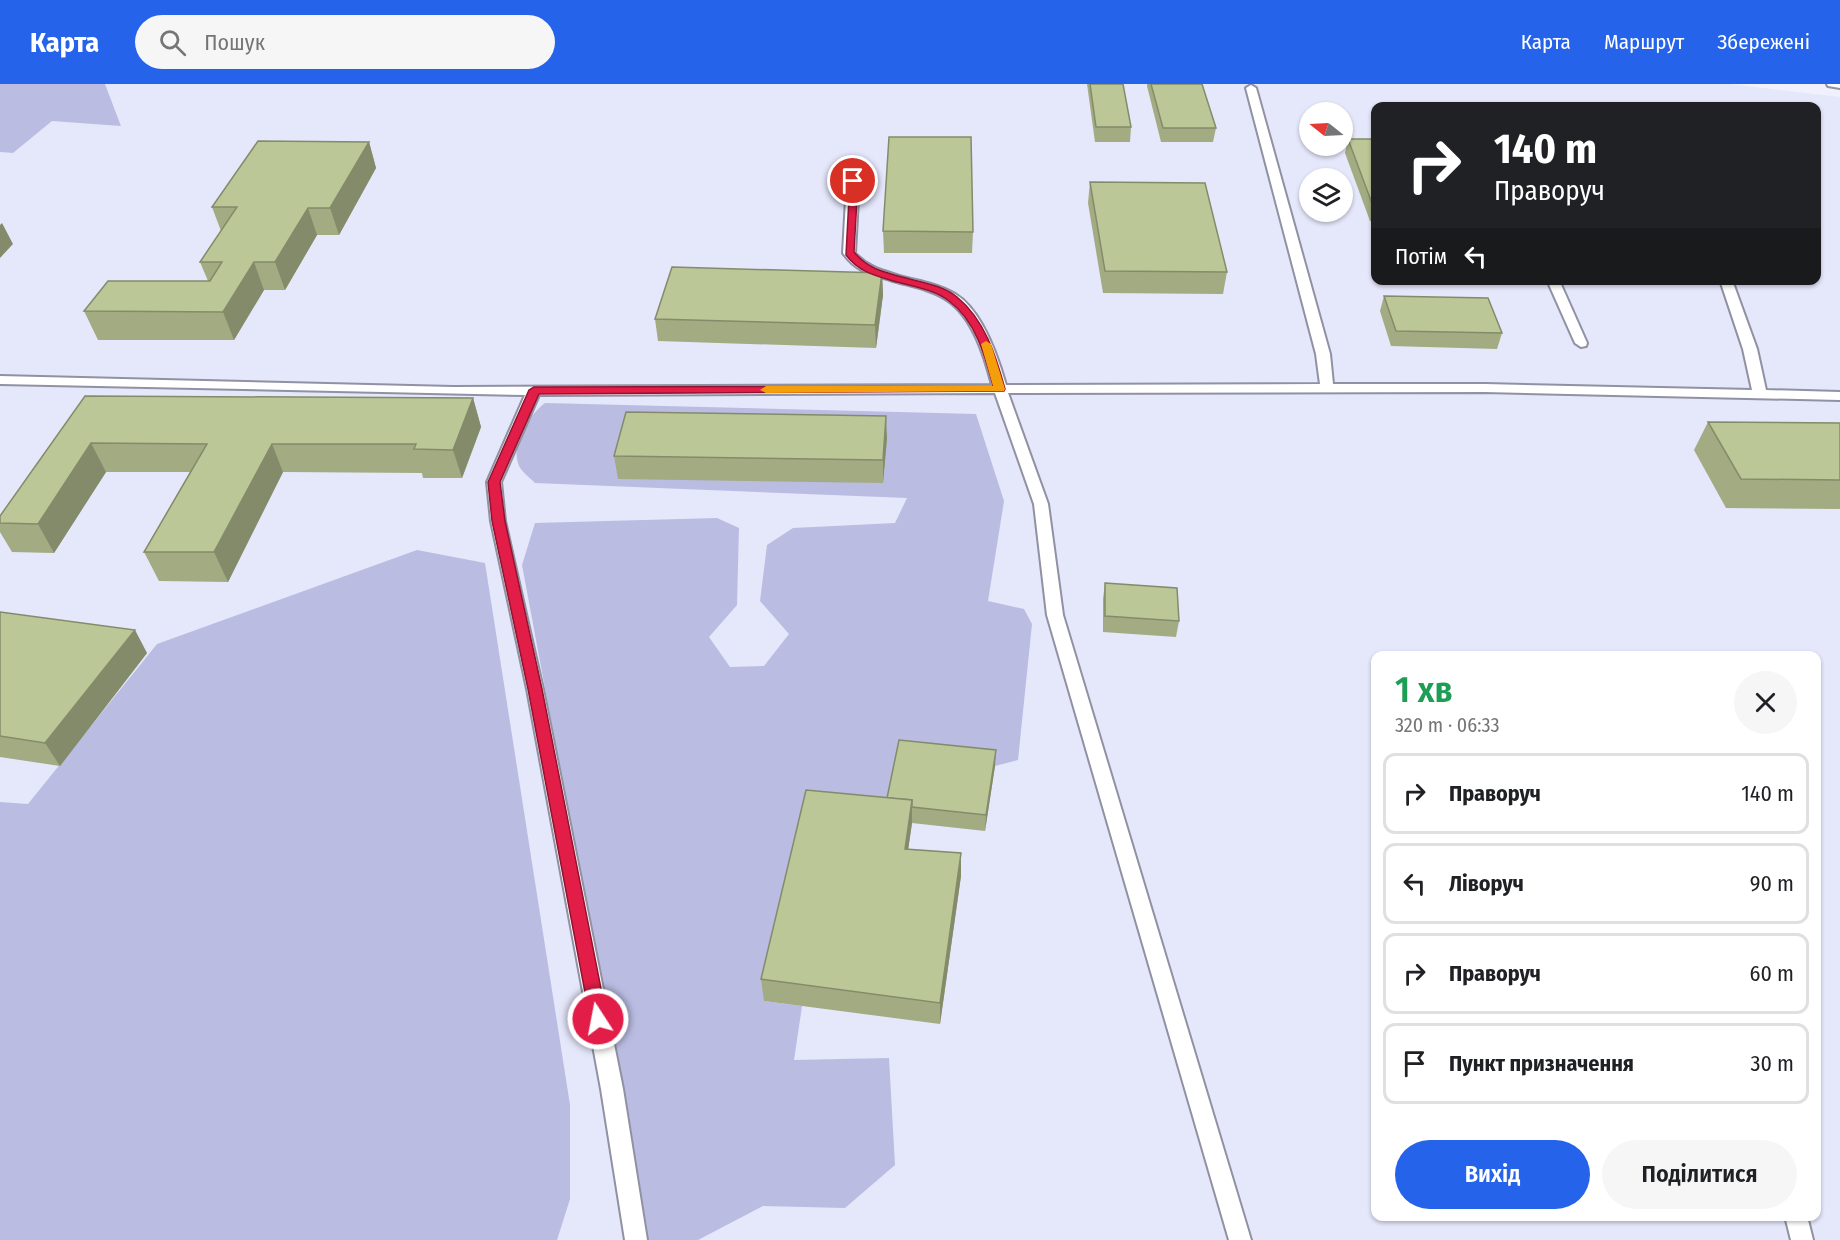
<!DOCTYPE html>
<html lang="uk">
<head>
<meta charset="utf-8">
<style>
	:root { --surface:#fff; --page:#f6f6f6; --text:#202124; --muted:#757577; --line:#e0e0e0; --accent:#2563eb }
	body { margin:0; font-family:"Fira Sans Condensed",sans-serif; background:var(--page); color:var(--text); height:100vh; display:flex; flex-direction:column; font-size:22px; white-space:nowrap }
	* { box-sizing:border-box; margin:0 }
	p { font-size:20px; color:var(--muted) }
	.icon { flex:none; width:33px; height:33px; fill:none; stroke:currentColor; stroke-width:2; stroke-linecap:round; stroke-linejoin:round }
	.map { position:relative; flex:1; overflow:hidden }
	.drawer { position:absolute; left:1371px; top:567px; width:450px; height:570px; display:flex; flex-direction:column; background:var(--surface); border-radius:12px; box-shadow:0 2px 4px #0004 }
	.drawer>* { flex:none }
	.hud { position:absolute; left:1371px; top:18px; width:450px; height:183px; border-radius:12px; box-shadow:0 2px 4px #0004; background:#202124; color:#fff; overflow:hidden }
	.needle { width:39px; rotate:288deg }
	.fabs { position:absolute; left:1299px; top:18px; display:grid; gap:12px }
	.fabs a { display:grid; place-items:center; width:54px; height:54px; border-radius:50%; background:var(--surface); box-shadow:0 2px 4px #0004; font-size:30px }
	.pin { position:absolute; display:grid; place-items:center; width:51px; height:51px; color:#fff; margin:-26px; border:3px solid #fff; border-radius:50%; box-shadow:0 2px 6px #0007 }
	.me { position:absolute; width:66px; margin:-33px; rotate:349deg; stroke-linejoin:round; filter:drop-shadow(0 0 4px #0008) }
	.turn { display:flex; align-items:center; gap:21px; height:126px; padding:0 24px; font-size:27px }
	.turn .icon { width:78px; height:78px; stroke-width:2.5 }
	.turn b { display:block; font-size:42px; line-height:51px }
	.then { display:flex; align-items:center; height:57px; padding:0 24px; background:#0003; gap:12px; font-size:22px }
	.round { display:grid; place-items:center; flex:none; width:63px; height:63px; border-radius:32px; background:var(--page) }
	.head { display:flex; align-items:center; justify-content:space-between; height:102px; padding:0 24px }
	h1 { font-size:36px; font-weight:600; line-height:45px; color:#1e9e55 }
	.button { display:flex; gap:12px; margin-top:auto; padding:12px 24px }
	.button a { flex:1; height:69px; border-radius:36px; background:var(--accent); color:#fff; font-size:24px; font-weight:600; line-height:69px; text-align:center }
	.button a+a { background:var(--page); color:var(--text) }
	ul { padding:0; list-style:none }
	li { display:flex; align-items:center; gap:18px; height:81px; margin:0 12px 9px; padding:0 12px; border:3px solid var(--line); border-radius:12px }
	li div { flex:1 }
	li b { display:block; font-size:22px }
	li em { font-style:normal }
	header { display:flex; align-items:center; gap:36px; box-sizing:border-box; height:84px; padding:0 30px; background:var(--accent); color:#fff }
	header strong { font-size:28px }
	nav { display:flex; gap:33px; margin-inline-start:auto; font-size:21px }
	.search { width:420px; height:54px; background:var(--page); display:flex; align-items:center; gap:15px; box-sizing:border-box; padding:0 21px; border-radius:33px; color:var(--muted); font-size:22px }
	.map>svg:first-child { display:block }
</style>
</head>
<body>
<header>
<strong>Карта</strong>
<div class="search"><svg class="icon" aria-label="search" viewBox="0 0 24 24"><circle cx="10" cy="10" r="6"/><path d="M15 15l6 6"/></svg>Пошук</div>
<nav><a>Карта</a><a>Маршрут</a><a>Збережені</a></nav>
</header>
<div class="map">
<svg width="1840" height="1156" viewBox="0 0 1840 1156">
	<rect width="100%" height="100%" fill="#f0f1fc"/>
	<path fill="#e5e7fb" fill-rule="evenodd" d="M105,0H1730L1840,13V1156H0V68L13,69L52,37L121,41ZM1376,22H1816V196H1376ZM1310,28H1342V62H1310ZM1310,94H1342V128H1310ZM1376,572H1816V1132H1376Z"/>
	<g fill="#babce2">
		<polygon points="0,0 105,0 121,42 52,37 13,69 0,68"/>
		<path d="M545,319L976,330L1004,417L988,517L1024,525L1032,540L1018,676L995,682L886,736L764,917L802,922L794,976L889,974L895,1081L845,1124L763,1122L698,1156H648L522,481L535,439L717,434L739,444L737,521L709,553L730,583L764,582L789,550L760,517L767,461L793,444L895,439L907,414L535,399C530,394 522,388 519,382C510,360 528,332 545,319Z"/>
		<polygon points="417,466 485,479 570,1021 570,1115 557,1156 0,1156 0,718 28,720 157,560"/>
	</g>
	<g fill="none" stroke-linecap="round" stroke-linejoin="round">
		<g stroke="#9091a2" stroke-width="4">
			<g id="lane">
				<polygon points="1827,0 1840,0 1840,4 1828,2"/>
				<path d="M1251,1L1256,4L1330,270L1333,300H1485L1752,306L1743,265L1720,196H1732L1757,265L1766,306L1840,308V316L1485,308L1008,309L1048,420L1063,531L1251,1156H1229L1047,531L1034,420L995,309L539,311L501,398L505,437L543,605L623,1005L647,1156H625L601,1005L527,605L491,437L487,398L525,311L0,300V292L453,303L992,301C985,274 973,233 947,216C931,205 909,202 890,196C869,190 856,187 843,169L847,97L853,94L859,97L855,169C868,184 885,187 903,193C921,197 940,201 955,210C982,226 998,273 1006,301L1320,300L1316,270L1246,4Z"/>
				<polygon points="1547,196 1559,196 1587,259 1586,262 1581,263 1575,259"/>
				<polygon points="1785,1132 1807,1132 1813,1156 1791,1156"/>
			</g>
		</g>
		<use href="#lane" fill="#fff" fill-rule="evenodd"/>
	</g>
	<g fill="#a2ab82">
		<polygon points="1087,0 1090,0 1131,43 1130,58 1095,58"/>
		<polygon points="1147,0 1202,0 1216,44 1213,58 1161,58 1147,2"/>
		<polygon points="1348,55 1376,55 1376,137 1370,137 1345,69"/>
		<polygon points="369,58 376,84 339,151 317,151 285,206 264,206 234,256 98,256 84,227 208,197 200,178 221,147 212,123"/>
		<polygon points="1090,98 1227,188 1223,210 1103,209 1088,119"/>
		<polygon points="883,147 973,148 972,169 884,169"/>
		<polygon points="882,189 883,211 876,264 658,257 655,235"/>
		<polygon points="1384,212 1502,249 1497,265 1391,262 1380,227"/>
		<polygon points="85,312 473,314 481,343 462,394 423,394 422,389 283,388 228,498 159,497 144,468 190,388 106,388 54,469 12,468 0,448 0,432"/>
		<polygon points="1708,338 1840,339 1840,425 1726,424 1694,366"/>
		<polygon points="887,354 883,399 618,395 614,372"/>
		<polygon points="1105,499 1179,537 1176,553 1103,548 1103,515"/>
		<polygon points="0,528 147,569 60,682 0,673"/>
		<polygon points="995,682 985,747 912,739 908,765 961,792 940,940 764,917 761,895 887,714"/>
	</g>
	<g fill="#848b6a">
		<polygon points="369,58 376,84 339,151 330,124"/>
		<polygon points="308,124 317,151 285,206 275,178"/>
		<polygon points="2,139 13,160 0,174 0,141"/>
		<polygon points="254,178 264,206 234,256 223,228"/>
		<polygon points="882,189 883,211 876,264 875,241"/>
		<polygon points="473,314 481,343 462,394 453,366"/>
		<polygon points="886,332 887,354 883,399 883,376"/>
		<polygon points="91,359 106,388 54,469 38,440"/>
		<polygon points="272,360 283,388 228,498 214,468"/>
		<polygon points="135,546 147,569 60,682 45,659"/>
		<polygon points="996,666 995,682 985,747 986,731"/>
		<polygon points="912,716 912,739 905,788 905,765"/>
		<polygon points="961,769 961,792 940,940 940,919"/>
	</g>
	<g fill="#bcc797" stroke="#848b6a" stroke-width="1.5">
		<polygon points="1090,0 1123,0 1131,43 1096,43"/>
		<polygon points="1151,0 1202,0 1216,44 1163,44"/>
		<polygon points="889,53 971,53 973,148 883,147"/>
		<polygon points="1348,55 1376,55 1376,122 1373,122"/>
		<polygon points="258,57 369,58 330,124 308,124 275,178 254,178 223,228 84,227 108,197 210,197 222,178 200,178 237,123 212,123"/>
		<polygon points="1090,98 1205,99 1227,188 1105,187"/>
		<polygon points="672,183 882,189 875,241 655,235"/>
		<polygon points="1384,212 1488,214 1502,249 1396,247"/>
		<polygon points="85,312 473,314 453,366 414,365 416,360 272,360 214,468 144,468 207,360 91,359 38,440 0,439 0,432"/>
		<polygon points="626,328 886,332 883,376 614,372"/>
		<polygon points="1708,338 1840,339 1840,396 1741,395"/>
		<polygon points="1105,499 1177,504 1179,537 1105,532"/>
		<polygon points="0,528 135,546 45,659 0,652"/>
		<polygon points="899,656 996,666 986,731 912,723 912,716 887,714"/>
		<polygon points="806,706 912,716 905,765 961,769 940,919 761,895"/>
	</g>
	<path fill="#e11d48" stroke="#92132f" stroke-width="1.5" d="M850,95L858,97L854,168C867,184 883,188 902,193C920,198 943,201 957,213C985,236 996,272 1005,305L1004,307L539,310L500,398L505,437L542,605L607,935L604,940L598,942L592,940L590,935L528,605L492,437L488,398L529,306L534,303L993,302C985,272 976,237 949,217C934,205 911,202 893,197C873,191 858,187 846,171Z"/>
	<polygon fill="#f59e0b" points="986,257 991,260 1005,305 1004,307 766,309 760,306 766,302 993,302 981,260"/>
</svg>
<div class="fabs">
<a><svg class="needle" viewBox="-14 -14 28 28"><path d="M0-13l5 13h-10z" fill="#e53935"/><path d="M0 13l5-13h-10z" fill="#757577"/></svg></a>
<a><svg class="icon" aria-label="layers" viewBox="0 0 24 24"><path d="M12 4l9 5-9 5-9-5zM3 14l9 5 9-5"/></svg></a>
</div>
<div class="pin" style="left:853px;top:97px;background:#d93025"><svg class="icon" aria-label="arrive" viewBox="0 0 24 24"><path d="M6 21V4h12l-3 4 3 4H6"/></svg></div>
<svg class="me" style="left:598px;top:935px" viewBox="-20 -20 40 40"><circle r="17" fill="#e11d48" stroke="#fff" stroke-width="3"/><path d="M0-11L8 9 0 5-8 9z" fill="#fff"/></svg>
<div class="hud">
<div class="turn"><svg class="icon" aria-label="right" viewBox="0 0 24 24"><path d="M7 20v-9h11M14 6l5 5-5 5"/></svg><div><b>140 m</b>Праворуч</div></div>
<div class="then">Потім<svg class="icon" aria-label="left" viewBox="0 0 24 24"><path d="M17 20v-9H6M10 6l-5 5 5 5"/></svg></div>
</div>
<section class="drawer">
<div class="head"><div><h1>1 хв</h1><p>320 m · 06:33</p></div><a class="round"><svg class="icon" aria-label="close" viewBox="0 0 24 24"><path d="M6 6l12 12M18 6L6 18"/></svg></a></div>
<ul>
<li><svg class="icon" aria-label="right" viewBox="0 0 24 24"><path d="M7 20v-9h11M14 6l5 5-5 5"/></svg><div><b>Праворуч</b></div><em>140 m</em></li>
<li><svg class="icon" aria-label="left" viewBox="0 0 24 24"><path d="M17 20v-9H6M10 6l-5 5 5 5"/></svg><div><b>Ліворуч</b></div><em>90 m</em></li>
<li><svg class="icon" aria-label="right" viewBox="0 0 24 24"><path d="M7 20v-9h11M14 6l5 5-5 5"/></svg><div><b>Праворуч</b></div><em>60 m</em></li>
<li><svg class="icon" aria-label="arrive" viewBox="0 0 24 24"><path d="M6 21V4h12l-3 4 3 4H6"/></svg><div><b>Пункт призначення</b></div><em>30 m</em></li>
</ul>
<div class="button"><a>Вихід</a><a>Поділитися</a></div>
</section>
</div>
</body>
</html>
